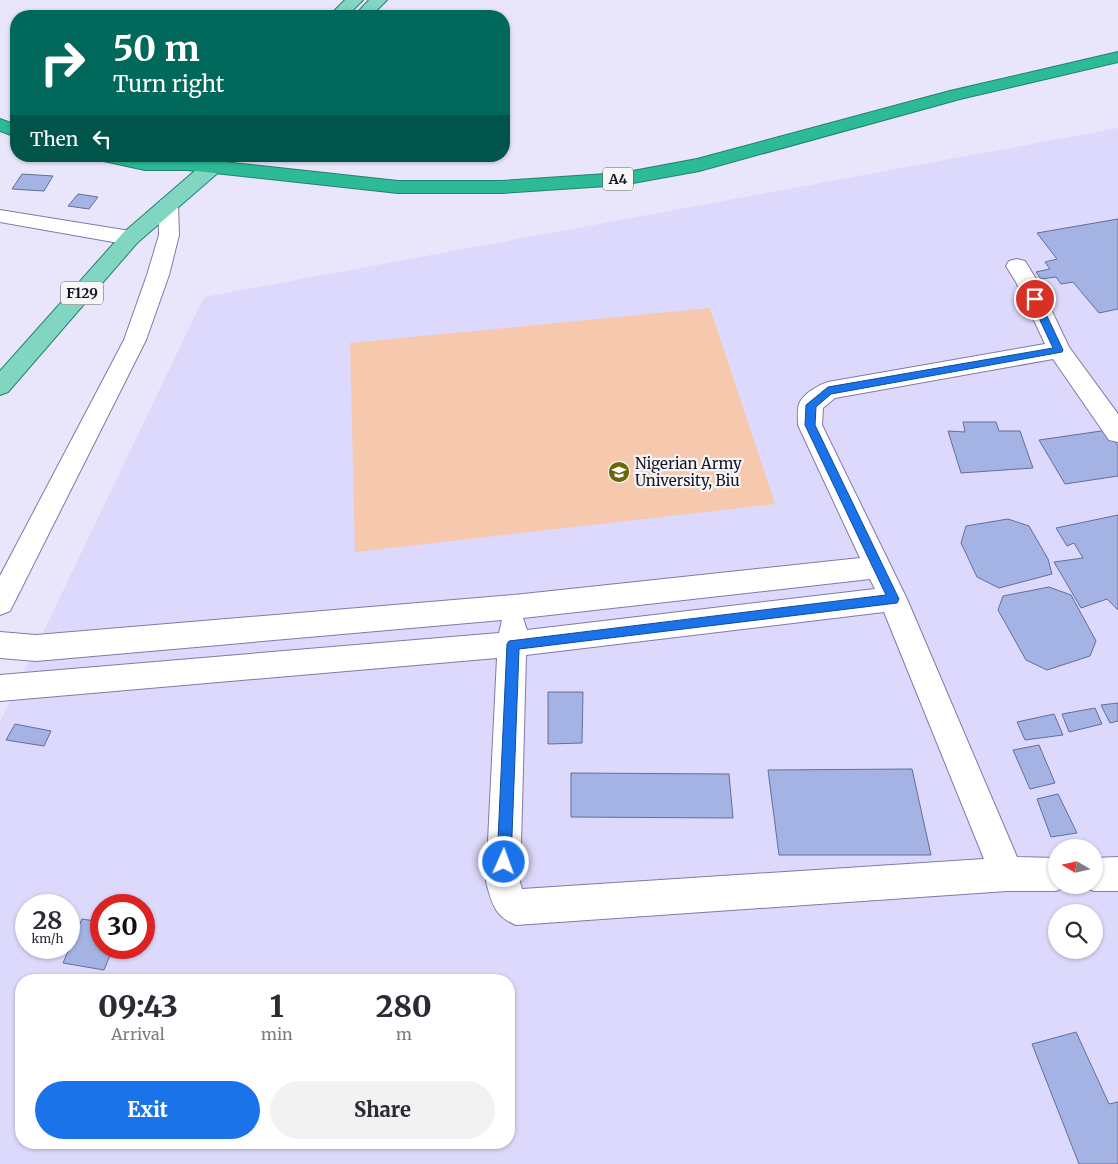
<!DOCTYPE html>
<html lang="en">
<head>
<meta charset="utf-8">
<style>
	:root { --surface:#fff; --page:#f2f2f3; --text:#2b2b33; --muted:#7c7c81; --accent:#1a73e8 }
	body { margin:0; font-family:Merriweather,serif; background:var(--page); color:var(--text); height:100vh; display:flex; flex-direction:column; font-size:19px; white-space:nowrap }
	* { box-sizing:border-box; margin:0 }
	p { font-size:16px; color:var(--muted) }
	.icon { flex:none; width:28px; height:28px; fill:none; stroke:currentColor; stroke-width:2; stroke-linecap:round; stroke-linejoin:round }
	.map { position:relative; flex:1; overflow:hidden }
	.panel { position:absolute; left:15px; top:974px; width:500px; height:175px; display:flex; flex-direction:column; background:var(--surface); border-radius:20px; box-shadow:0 1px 4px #0004 }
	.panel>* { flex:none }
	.hud { position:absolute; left:10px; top:10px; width:500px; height:152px; border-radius:20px; box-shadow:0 1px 4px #0004; background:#00695c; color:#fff; overflow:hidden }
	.needle { width:32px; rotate:279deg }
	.fabs { position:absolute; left:1048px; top:839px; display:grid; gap:10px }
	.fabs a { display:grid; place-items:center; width:55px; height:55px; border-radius:50%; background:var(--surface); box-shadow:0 1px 4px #0004; font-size:25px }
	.speed { position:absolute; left:15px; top:894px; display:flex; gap:10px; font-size:25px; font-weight:700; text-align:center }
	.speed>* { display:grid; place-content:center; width:65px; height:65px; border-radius:50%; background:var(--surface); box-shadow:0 1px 4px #0004; line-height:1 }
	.speed small { font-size:12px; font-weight:400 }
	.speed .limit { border:8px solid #d22; background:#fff; color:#111 }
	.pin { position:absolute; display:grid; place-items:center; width:42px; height:42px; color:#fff; margin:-21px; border:2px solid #fff; border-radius:50%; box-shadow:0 1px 5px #0007 }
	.me { position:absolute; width:55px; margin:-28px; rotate:2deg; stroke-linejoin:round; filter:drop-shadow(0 0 4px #0008) }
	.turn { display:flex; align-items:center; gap:18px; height:105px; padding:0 20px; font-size:22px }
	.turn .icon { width:65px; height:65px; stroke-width:2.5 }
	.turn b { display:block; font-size:35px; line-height:42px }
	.then { display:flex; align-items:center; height:48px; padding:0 20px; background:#0003; gap:10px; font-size:19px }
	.eta { display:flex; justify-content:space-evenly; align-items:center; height:85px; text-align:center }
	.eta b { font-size:30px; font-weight:800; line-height:35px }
	.button { display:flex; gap:10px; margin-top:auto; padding:10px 20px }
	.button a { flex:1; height:58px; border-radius:30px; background:var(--accent); color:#fff; font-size:20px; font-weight:800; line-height:58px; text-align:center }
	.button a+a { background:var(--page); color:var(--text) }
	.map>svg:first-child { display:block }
</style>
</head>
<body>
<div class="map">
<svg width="1118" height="1164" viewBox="0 0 1118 1164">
	<rect width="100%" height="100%" fill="#e9e6fb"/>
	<path fill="#ddd9fc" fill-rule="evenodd" d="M1118,128V1164H0V722L204,297ZM1056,848H1094V885H1056ZM26,905H69V948H26ZM101,905H144V948H101ZM1056,912H1094V950H1056ZM21,980H509V1142H21Z"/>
	<polygon fill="#f6c8ad" points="710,308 775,504 355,552 350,343"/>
	<g fill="#a4b3e3" stroke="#626f9b">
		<polygon points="22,174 53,176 44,191 12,189"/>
		<polygon points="78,194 98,197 89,209 68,206"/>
		<polygon points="1118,219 1118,309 1099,313 1073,282 1061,284 1056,277 1041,279 1036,272 1050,269 1045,262 1057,259 1037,233"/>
		<polygon points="963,422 996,422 999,431 1020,431 1033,468 961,473 948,431 965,432"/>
		<polygon points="1108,430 1118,446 1118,476 1065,484 1039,440"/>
		<polygon points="1118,515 1118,610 1107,599 1081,608 1054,562 1083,558 1074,543 1067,546 1056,528"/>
		<polygon points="1008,519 1029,526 1048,559 1052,574 999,588 977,577 961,543 966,526"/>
		<polygon points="1049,587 1071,595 1096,641 1090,656 1047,670 1026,660 998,610 1003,596"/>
		<polygon points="548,692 583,692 582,743 548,744"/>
		<polygon points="1118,703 1118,721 1110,723 1101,705"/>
		<polygon points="1095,708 1102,724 1069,732 1062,714"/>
		<polygon points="1054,714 1063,735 1025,740 1017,722"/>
		<polygon points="15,724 51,731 44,746 6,740"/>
		<polygon points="1039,745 1055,783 1030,789 1013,750"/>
		<polygon points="912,769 931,855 779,855 768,770"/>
		<polygon points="571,773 729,774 733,818 571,817"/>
		<polygon points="1058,794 1077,833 1051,837 1037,799"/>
		<polygon points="82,919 101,922 101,948 113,948 104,970 63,963"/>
		<polygon points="1076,1032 1109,1104 1118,1102 1118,1164 1079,1164 1032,1044"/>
	</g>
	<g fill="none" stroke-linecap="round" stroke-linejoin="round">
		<g stroke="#8179a8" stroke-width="2">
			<g id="minor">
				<polygon points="168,198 175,200 178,204 179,235 169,275 146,340 10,611 0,615 0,576 124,340 147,275 159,235 158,204 161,200"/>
				<polygon points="0,210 130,231 137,233 140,238 137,243 130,245 0,222"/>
				<path d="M1017,259L1025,261L1038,282L1069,347L1118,414V442L1109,440L1053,359L835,398L823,408L822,425L907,599L1017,857L1056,858V885L1068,886L1056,891H1007L516,925C494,916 492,903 486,882L497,658L0,701V675L499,633L502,620L36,661L0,658V632L36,635L514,595L860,558L798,425C798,419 797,410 799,404C803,394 818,385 828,382L1045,344L1016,282L1006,266L1009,261ZM870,579L875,589L527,630L523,618ZM884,612L984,859L522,889L520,882L526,655Z"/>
				<polygon points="1118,857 1118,891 1094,891 1082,886 1094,885 1094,858"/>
			</g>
		</g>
		<g stroke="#25806f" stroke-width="2">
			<g id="major">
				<polygon points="345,0 363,0 347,16 329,16"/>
				<polygon points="369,0 387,0 371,16 354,16"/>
				<polygon points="212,156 233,156 220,171 137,243 8,392 0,395 0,371 123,233"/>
			</g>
		</g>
		<g stroke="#25806f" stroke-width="2">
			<g id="highway">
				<polygon points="1118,52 1118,62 960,99 699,171 622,185 501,193 398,193 187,170 145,170 99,160 96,156 187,158 398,181 501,181 622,173 697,159 950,91"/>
				<polygon points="0,119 16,125 16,137 0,131"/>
			</g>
		</g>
		<use href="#minor" fill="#fff" fill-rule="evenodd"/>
		<use href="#major" fill="#80d6c1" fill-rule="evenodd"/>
		<use href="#highway" fill="#2cba97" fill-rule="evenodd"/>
	</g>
	<polygon fill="#1a73e8" stroke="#114b97" points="1035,296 1039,299 1063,350 1062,352 831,394 816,407 815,425 899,599 897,603 519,649 511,862 509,867 504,869 499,867 497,862 507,644 509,641 886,595 805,425 806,405 828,387 1053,348 1030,299"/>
	<defs>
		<g id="university-disc" transform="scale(1.125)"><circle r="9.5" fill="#686a0a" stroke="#f6f6f6"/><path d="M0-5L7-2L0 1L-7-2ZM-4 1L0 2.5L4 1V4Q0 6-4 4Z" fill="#fff"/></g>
	</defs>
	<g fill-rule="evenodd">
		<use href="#university-disc" x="619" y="472"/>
	</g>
	<g text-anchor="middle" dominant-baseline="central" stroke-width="4.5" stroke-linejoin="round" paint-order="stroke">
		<g fill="#f6f6f6" stroke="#5a5864" stroke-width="1">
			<rect x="603" y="167.5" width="30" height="23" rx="4"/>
			<rect x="61" y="281.5" width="42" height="23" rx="4"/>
		</g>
		<g font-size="14" font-weight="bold" fill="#171426">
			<text x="618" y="179">A4</text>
			<text x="82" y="293">F129</text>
		</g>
		<g font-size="15" fill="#171426" stroke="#f6f6f6" text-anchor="start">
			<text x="635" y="463">Nigerian Army<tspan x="635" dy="17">University, Biu</tspan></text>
		</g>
	</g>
</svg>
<div class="fabs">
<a><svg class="needle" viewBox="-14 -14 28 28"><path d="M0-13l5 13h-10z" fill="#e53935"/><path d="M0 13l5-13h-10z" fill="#7c7c81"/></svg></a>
<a><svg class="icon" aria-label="search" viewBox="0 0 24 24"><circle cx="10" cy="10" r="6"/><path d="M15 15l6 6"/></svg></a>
</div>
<div class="speed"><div>28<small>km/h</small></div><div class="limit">30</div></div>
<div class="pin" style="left:1035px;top:299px;background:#d93025"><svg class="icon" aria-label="arrive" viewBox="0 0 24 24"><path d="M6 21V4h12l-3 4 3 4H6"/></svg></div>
<svg class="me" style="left:504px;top:862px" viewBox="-20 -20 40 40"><circle r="17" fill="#1a73e8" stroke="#fff" stroke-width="3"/><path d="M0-11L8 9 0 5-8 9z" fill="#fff"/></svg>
<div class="hud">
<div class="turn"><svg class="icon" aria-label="right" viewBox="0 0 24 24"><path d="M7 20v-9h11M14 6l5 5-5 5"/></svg><div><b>50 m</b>Turn right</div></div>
<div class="then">Then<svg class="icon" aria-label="left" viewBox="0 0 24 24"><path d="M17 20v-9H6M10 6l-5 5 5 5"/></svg></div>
</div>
<section class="panel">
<div class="eta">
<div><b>09:43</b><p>Arrival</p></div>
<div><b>1</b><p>min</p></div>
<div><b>280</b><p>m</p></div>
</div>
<div class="button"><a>Exit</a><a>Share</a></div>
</section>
</div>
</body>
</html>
